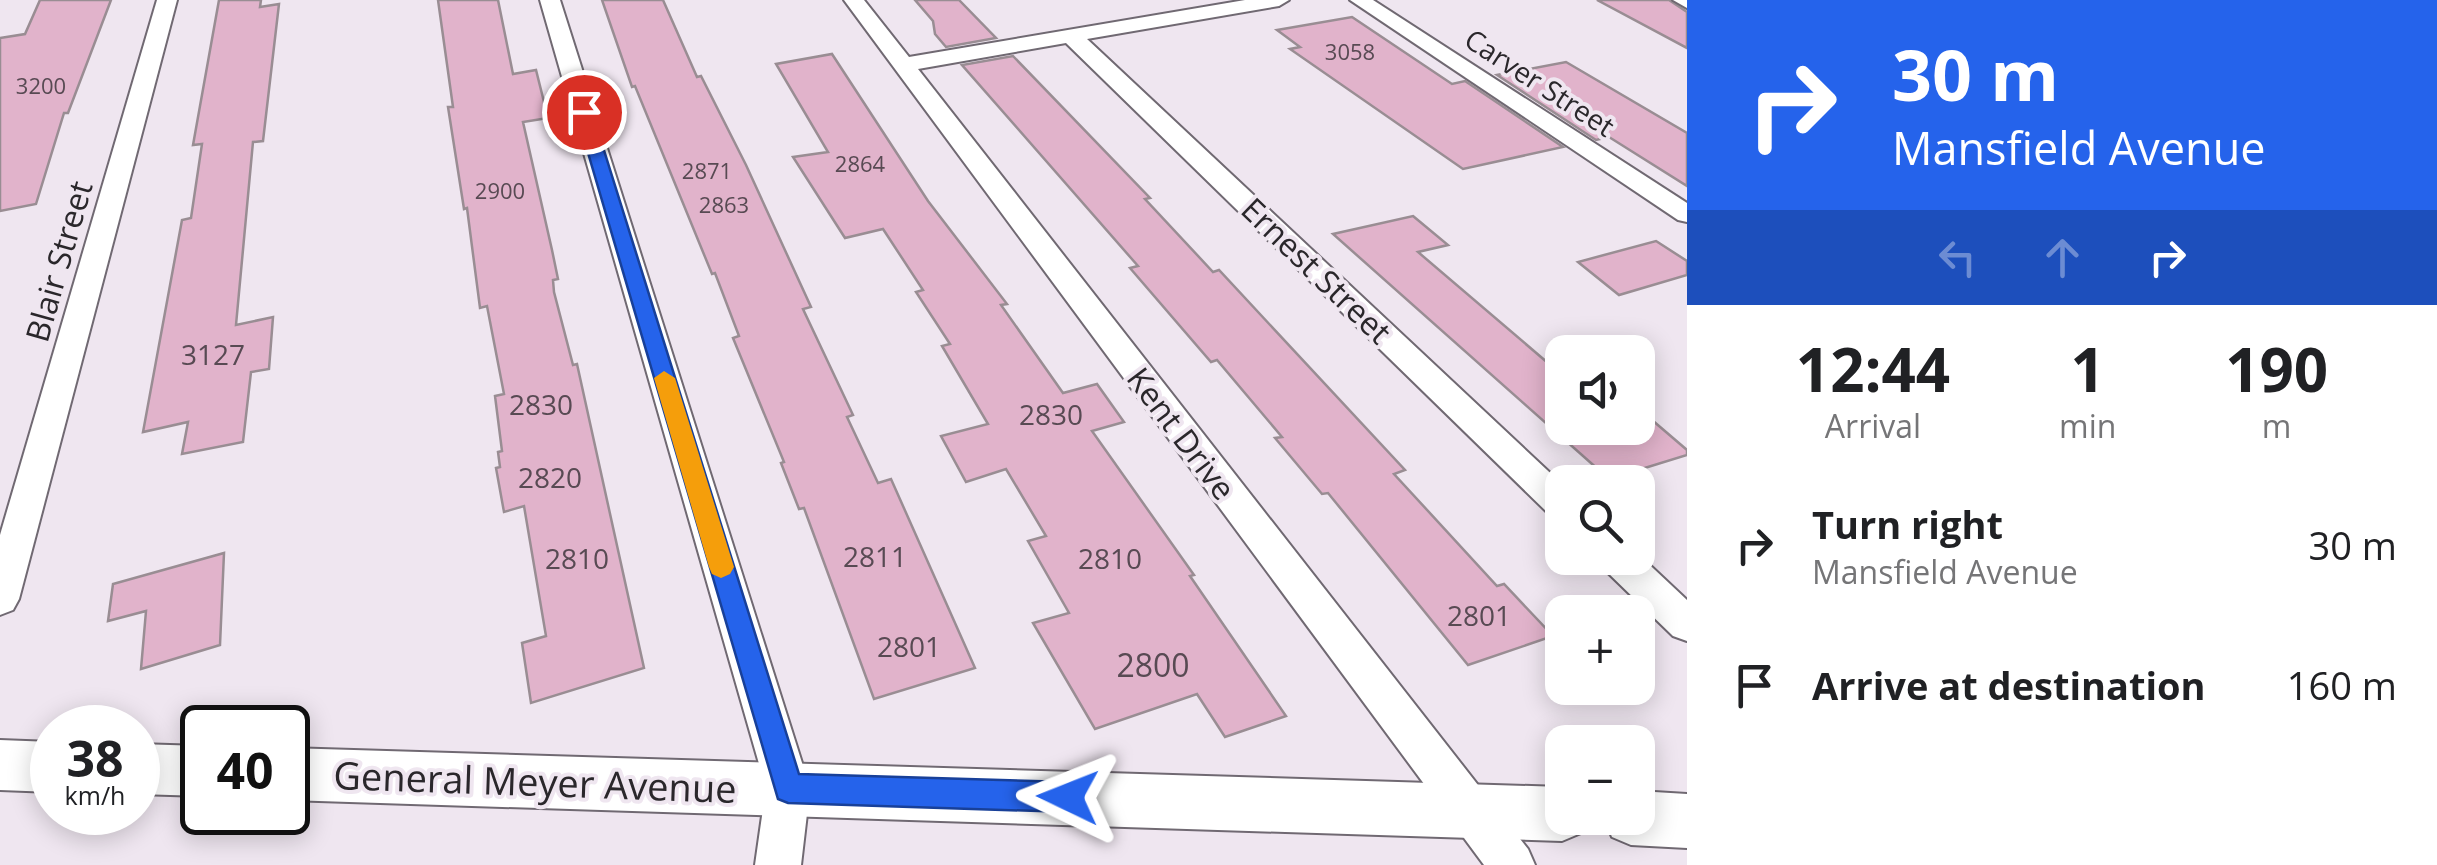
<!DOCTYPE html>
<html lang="en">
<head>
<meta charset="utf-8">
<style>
	:root { --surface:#fff; --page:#f2f2f2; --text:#202124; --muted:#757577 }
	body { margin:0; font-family:"Open Sans",sans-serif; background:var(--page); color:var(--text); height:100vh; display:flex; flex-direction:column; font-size:38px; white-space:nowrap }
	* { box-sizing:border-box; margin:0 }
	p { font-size:32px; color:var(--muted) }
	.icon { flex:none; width:55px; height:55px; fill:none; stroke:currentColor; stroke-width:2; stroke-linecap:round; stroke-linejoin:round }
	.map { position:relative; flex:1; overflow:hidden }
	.side { display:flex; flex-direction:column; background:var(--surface); width:750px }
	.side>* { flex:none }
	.top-card { background:#2563eb; color:#fff; overflow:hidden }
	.buttons { position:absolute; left:1545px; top:335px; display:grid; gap:20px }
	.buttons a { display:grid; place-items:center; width:110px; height:110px; border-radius:20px; background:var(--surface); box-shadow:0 5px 25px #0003; font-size:50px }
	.speed { position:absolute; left:30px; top:705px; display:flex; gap:20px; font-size:50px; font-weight:700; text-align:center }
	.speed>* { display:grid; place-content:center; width:130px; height:130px; border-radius:50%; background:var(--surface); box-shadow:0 5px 25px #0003; line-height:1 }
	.speed small { font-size:25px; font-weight:400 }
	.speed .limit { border:5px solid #111; border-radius:15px; background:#fff; color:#111 }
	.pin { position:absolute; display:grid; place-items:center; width:85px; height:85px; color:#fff; margin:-42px; border:5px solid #fff; border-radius:50%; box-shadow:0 2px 10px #0007 }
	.me { position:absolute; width:110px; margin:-55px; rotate:272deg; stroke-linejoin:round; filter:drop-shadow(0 0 8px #0008) }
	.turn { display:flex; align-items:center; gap:35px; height:210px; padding:0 40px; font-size:45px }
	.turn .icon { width:130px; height:130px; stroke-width:2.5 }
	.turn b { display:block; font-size:70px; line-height:85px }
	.lanes { display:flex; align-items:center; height:95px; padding:0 40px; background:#0003; justify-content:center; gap:50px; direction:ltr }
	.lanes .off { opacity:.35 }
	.eta { display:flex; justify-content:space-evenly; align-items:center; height:170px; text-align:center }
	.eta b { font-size:60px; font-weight:700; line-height:70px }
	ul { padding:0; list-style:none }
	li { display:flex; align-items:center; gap:30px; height:140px; padding:0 40px }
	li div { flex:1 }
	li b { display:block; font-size:38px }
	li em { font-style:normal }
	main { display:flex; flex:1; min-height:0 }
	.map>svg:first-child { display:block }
</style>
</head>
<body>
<main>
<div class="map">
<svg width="1687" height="865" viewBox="0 0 1687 865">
	<rect width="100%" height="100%" fill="#efe6f0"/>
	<g fill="#e1b3cb" stroke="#998d93" stroke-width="2.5">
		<polygon points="40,0 111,0 68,113 64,113 36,204 0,211 0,38 25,34"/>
		<polygon points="219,0 261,0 260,7 279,4 263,141 253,142 236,325 273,317 269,369 251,372 243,442 182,454 188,422 143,432 182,220 191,218 202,144 193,145"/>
		<polygon points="438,0 498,0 513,74 536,70 548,118 523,122 552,250 558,279 553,280 554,292 573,365 577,364 644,668 531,703 522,643 546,636 524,506 504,512 496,468 500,467 498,452 502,451 495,396 504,394 487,306 480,308 467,208 464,209 448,107 453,107"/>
		<polygon points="602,0 663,0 697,77 701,76 746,165 811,307 803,309 853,415 847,417 878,483 891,479 975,668 874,699 804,508 799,509 781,463 784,462 733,338 739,336 715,273 712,274 635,86 632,87"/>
		<polygon points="915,0 959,0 996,38 946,47 935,34 933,21"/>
		<polygon points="1597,0 1669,0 1687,12 1687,48"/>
		<polygon points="1352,17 1452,84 1465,81 1563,147 1463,169 1290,49 1300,47 1277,30"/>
		<polygon points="832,54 928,201 1007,304 1001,305 1063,393 1097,384 1124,422 1092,431 1194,575 1190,576 1286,716 1225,737 1197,694 1095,729 1033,623 1069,613 1028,541 1046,536 1006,469 966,482 941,436 988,424 942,346 950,344 916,292 923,290 883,229 845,238 793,157 828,152 776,64"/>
		<polygon points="1013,56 1150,198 1145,199 1213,272 1219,270 1405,470 1394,474 1497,586 1504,584 1553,636 1468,665 1328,493 1322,494 1275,438 1282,437 1217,360 1211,362 1130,268 1138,266 962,65"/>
		<polygon points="1566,62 1687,133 1687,186 1609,137 1596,140 1497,75"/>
		<polygon points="1413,216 1448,245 1418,252 1548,363 1562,359 1562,428 1638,428 1638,408 1687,450 1687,455 1609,479 1333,234"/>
		<polygon points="1656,241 1687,261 1687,275 1619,295 1578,262"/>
		<polygon points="224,553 220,645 141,669 146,611 108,621 113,584"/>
	</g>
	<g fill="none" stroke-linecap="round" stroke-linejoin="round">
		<g stroke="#706972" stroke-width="4">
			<g id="minor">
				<polygon points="157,0 177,0 19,599 13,610 0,615 0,535"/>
				<polygon points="540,0 560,0 810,788 801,865 755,865 766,788"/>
				<polygon points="844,0 864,0 909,57 1245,0 1289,0 1279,6 1087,39 1562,484 1562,519 1550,515 1066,43 918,69 1528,849 1535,865 1484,865"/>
				<polygon points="1350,0 1373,0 1687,203 1687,222 1678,220"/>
				<polygon points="1673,0 1687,0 1687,8"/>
				<polygon points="1638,554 1687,600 1687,641 1673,636 1604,569 1599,558 1638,558"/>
			</g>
		</g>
		<g stroke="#706972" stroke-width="4">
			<g id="tertiary">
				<polygon points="0,740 52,742 52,792 0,790"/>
				<polygon points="138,744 202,746 202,796 138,794"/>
				<polygon points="288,748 1562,787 1562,818 1588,818 1581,833 1562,841 288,800"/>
				<polygon points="1638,791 1687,794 1687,848 1631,845 1612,837 1604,818 1638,818"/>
			</g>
		</g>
		<use href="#minor" fill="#fff" fill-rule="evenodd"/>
		<use href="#tertiary" fill="#fff" fill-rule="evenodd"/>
	</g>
	<polygon fill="#2563eb" stroke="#184099" stroke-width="2.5" points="578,109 592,112 799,774 1068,782 1078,786 1083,797 1078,807 1068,812 788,803 778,799 576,112"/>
	<polygon fill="#f59e0b" points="664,371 675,378 734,567 730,574 721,578 712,574 709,567 654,378"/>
	<g text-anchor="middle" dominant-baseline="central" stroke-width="8" stroke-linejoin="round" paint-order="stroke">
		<g font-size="22" fill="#584a53">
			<text x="1350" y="51">3058</text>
			<text x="41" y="85">3200</text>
			<text x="860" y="163">2864</text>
			<text x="707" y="170">2871</text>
			<text x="500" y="190">2900</text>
			<text x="724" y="204">2863</text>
		</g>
		<g font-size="28" fill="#2a272b" stroke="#efe6f0">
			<text transform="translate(1540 82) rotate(33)">Carver Street</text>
		</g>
		<g font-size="28" fill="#584a53">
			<text x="213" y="354">3127</text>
			<text x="541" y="404">2830</text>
			<text x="1051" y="414">2830</text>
			<text x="550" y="477">2820</text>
			<text x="875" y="556">2811</text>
			<text x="577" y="558">2810</text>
			<text x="1110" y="558">2810</text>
			<text x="1479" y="615">2801</text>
			<text x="909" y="646">2801</text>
		</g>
		<g font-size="32" fill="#2a272b" stroke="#efe6f0">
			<text transform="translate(58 261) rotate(-74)">Blair Street</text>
			<text transform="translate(1317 270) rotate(44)">Ernest Street</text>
			<text transform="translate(1182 433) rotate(53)">Kent Drive</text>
		</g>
		<g font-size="32" fill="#584a53">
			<text x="1153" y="664">2800</text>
		</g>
		<g font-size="38" fill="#2a272b" stroke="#efe6f0">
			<text transform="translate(535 781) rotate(2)">General Meyer Avenue</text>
		</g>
	</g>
</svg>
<div class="buttons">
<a><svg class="icon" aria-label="sound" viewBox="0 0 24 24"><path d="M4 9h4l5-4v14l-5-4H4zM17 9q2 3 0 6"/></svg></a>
<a><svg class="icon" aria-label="search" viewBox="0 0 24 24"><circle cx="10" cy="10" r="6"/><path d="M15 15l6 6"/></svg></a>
<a>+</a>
<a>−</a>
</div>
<div class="speed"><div>38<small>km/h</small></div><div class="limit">40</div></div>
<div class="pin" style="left:584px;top:112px;background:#d93025"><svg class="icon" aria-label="arrive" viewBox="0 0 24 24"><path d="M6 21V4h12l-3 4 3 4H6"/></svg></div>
<svg class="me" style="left:1068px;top:797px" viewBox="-20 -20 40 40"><path d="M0-17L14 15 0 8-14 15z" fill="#2563eb" stroke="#fff" stroke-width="4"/></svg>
</div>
<section class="side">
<div class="top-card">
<div class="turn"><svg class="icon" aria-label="right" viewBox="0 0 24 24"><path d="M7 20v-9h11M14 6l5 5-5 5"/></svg><div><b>30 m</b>Mansfield Avenue</div></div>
<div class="lanes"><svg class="icon off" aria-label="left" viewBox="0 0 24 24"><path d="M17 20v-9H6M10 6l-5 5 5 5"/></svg><svg class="icon off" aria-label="ahead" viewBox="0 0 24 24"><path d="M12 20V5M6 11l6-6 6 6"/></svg><svg class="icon" aria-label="right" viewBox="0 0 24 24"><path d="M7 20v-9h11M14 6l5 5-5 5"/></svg></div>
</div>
<div class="eta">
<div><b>12:44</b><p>Arrival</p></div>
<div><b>1</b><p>min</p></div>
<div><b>190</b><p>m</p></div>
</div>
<ul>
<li><svg class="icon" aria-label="right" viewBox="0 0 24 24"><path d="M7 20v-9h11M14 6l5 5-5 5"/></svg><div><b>Turn right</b><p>Mansfield Avenue</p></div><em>30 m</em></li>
<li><svg class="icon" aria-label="arrive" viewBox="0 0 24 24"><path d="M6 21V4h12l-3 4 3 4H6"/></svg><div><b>Arrive at destination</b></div><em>160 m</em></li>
</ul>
</section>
</main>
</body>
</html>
